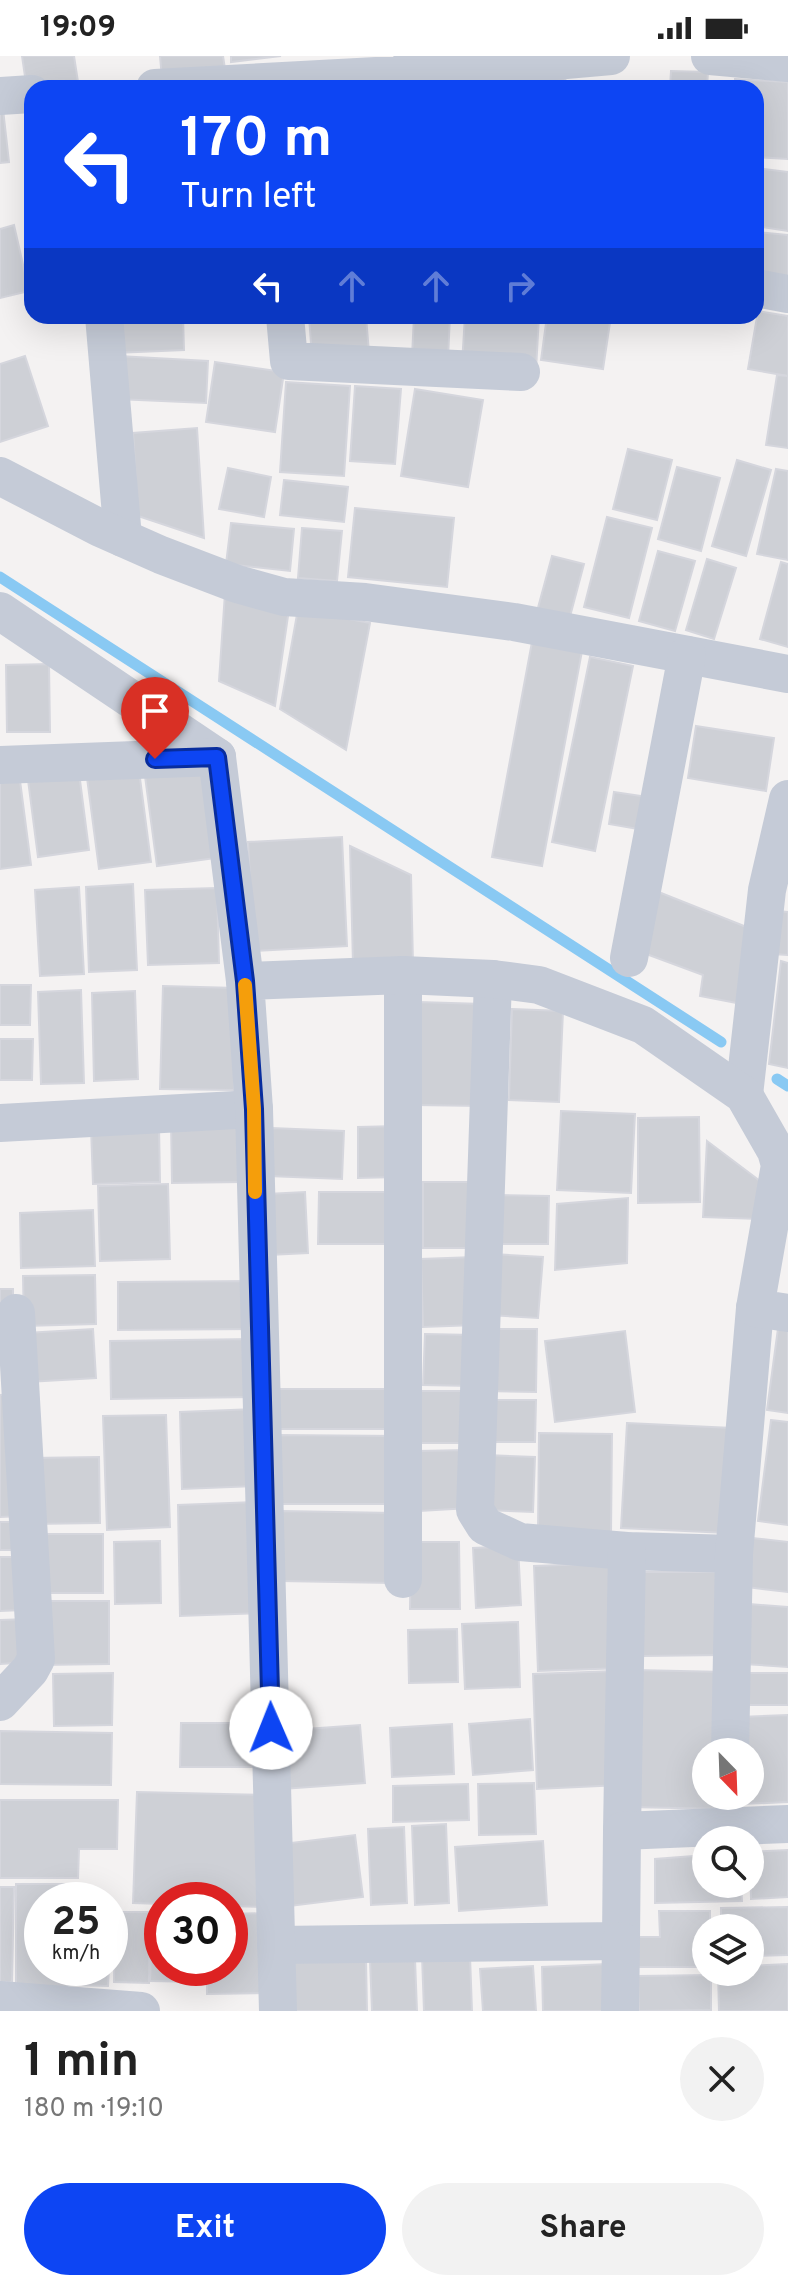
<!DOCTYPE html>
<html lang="en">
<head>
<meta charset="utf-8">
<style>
	:root { --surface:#fff; --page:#f2f2f2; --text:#222; --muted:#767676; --accent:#0d45f3 }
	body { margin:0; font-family:Overpass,sans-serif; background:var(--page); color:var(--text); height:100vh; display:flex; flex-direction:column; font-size:30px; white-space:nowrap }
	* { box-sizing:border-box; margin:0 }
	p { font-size:26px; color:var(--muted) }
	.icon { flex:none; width:44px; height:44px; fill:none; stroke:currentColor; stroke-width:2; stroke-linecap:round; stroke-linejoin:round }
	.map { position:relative; height:1955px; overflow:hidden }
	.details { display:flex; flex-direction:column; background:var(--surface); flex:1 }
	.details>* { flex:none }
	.banner { position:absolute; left:24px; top:24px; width:740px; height:244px; border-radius:24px; box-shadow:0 8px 32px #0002; background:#0d45f3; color:#fff; overflow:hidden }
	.needle { width:52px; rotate:157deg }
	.fabs { position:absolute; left:692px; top:1682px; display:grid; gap:16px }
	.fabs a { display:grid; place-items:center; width:72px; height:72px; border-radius:50%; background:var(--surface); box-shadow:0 8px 32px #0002; font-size:40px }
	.speed { position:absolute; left:24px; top:1826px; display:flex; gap:16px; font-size:40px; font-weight:700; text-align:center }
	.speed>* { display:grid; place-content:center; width:104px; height:104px; border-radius:50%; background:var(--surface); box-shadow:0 8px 32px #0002; line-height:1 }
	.speed small { font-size:20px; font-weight:400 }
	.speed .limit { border:12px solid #d22; background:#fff; color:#111 }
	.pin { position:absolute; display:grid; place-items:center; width:68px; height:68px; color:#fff; margin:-82px -34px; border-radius:50% 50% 50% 0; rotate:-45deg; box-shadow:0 0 8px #0007 }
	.pin .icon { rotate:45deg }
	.me { position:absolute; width:88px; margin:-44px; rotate:359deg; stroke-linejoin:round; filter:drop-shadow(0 0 6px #0008) }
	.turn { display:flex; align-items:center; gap:28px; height:168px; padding:0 24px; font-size:36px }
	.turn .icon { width:104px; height:104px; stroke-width:2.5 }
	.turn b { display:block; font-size:56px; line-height:68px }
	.lanes { display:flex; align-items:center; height:76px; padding:0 24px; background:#0003; justify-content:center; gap:40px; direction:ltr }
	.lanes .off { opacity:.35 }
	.round { display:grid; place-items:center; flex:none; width:84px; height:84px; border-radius:42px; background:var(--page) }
	.headline { display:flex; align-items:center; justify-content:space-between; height:136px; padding:0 24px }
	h1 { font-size:48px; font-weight:700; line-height:60px }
	.action { display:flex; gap:16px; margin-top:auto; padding:16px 24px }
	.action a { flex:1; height:92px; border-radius:48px; background:var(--accent); color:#fff; font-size:32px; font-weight:700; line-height:92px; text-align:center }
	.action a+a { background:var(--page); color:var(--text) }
	.status { display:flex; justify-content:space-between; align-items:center; height:56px; padding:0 40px; background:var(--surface); direction:ltr }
	.status svg { height:22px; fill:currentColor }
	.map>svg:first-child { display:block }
</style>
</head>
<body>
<div class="status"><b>19:09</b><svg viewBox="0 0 49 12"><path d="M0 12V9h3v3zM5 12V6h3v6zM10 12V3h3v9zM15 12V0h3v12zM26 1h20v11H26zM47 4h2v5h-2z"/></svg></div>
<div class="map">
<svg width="788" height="1955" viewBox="0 0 788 1955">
	<rect width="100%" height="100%" fill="#f4f2f2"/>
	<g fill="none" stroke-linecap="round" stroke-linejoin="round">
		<g stroke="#89c9f3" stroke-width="11">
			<polyline points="0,521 721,986"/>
			<polyline points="777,1023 788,1030"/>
		</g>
	</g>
	<g fill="#ced0d6" stroke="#d5d6dd" stroke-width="2">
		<polygon points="22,0 74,0 78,26 27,34"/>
		<polygon points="160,0 223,0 225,13 162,22"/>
		<polygon points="231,0 281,0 231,6"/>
		<polygon points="671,15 708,16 707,32 670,32"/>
		<polygon points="565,18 566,32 455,32"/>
		<polygon points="735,23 788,26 788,103 756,101 756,32 735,32"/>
		<polygon points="3,53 9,106 0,107 0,54"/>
		<polygon points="756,112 788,116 788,175 756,170"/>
		<polygon points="32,146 32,186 27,147"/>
		<polygon points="14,169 29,235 0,242 0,173"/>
		<polygon points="756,176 788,179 788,224 756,220"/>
		<polygon points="758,255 788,260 788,320 748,313"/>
		<polygon points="42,260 85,260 43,266"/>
		<polygon points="112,260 183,260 184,294 115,297"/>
		<polygon points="309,260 366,260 369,297 312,301"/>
		<polygon points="414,260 450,260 448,302 412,301"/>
		<polygon points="465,260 539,260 536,314 462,308"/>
		<polygon points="547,260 611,260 603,313 541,304"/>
		<polygon points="25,300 48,370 0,386 0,308"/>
		<polygon points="118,300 208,305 206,347 117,343"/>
		<polygon points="215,306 284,316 275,376 206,366"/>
		<polygon points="777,319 788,320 788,392 766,389"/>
		<polygon points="286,326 350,330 344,420 280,416"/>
		<polygon points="355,330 401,333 395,408 350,405"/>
		<polygon points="415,333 483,344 468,431 401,420"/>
		<polygon points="197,372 204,482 138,460 133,377"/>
		<polygon points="628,393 672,404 657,464 613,453"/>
		<polygon points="737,404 771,414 746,500 712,490"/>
		<polygon points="677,411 720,422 701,495 658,483"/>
		<polygon points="228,412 271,421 264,461 219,453"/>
		<polygon points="776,413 788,415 788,504 757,498"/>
		<polygon points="284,424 348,431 344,466 280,459"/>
		<polygon points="355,452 454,462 447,531 348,521"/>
		<polygon points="607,461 652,472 629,562 584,551"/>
		<polygon points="231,467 294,473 290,515 226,508"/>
		<polygon points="302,472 342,475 337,525 298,522"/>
		<polygon points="658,495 695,505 675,575 639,565"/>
		<polygon points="552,500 584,508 568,568 536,559"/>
		<polygon points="707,503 736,512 714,583 686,574"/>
		<polygon points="781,506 788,508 788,591 760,583"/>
		<polygon points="225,537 290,546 275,650 219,625"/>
		<polygon points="298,553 370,567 346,694 280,653"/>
		<polygon points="532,586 582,595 542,810 492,801"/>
		<polygon points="590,601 633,610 595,795 552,786"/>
		<polygon points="49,608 50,676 7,676 6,609"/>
		<polygon points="696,670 774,682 766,735 688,722"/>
		<polygon points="138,707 151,806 99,813 86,714"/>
		<polygon points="78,709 89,794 38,801 27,716"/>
		<polygon points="212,712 223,801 157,810 145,720"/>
		<polygon points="19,717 31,809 0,813 0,720"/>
		<polygon points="614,736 655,742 650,775 609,768"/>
		<polygon points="342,781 347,890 254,895 248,786"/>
		<polygon points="350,790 411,819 413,908 353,908"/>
		<polygon points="133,828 137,914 89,916 86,831"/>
		<polygon points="79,831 84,918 40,920 35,834"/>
		<polygon points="217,832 219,907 148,909 145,834"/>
		<polygon points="651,833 754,874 747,949 700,940 703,919 641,896"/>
		<polygon points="778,855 788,856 788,899 773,898"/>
		<polygon points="781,905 788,907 788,1012 769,1008"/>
		<polygon points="0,929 31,929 30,969 0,969"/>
		<polygon points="163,930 236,932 234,1034 160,1033"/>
		<polygon points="81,934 84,1027 41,1028 38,936"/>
		<polygon points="135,935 138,1023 94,1025 92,937"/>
		<polygon points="418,946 483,948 481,1050 416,1049"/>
		<polygon points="512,953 563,955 559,1046 509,1044"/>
		<polygon points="0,983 33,983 32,1024 0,1024"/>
		<polygon points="561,1055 635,1058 631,1137 557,1134"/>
		<polygon points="699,1061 700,1146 638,1147 638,1062"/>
		<polygon points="240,1064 241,1126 172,1127 171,1065"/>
		<polygon points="159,1070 160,1126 93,1128 91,1071"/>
		<polygon points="398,1070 398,1121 358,1122 358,1071"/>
		<polygon points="271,1072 344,1075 342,1123 269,1120"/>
		<polygon points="707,1085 760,1125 759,1163 703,1161"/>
		<rect x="423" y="1126" width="56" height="66"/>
		<polygon points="168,1128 170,1203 100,1205 98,1130"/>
		<polygon points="305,1136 308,1197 269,1199 267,1138"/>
		<polygon points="319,1136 398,1136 398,1188 318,1188"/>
		<polygon points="494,1139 549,1140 548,1188 492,1188"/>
		<polygon points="628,1142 627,1207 555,1214 557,1148"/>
		<polygon points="93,1154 95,1210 21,1212 20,1157"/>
		<polygon points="493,1198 543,1201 538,1262 489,1259"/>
		<polygon points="474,1201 475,1269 423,1271 421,1203"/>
		<polygon points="95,1219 96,1268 24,1270 23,1220"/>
		<polygon points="253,1225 253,1273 118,1274 118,1226"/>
		<rect x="0" y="1233" width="13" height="27"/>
		<polygon points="779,1265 788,1266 788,1357 767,1354"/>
		<polygon points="93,1273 96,1322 28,1326 26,1277"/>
		<polygon points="486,1273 537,1273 536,1336 485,1335"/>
		<polygon points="625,1275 635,1356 555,1366 545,1285"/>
		<polygon points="425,1278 473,1279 472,1330 423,1329"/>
		<polygon points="252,1283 253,1341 111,1343 110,1285"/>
		<rect x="273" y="1333" width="124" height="40"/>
		<polygon points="420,1335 470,1335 471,1387 421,1387"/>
		<polygon points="12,1338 20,1460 0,1461 0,1339"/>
		<polygon points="483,1344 536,1344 535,1386 482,1386"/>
		<polygon points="257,1353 259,1430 182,1433 180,1356"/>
		<polygon points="166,1359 170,1471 107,1474 103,1360"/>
		<polygon points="771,1364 788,1366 788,1469 758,1465"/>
		<polygon points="627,1367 732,1372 727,1477 621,1472"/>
		<polygon points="539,1377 612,1378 611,1478 538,1477"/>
		<polygon points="276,1379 398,1380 398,1448 276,1448"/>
		<polygon points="467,1394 469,1452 420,1455 418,1395"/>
		<polygon points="486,1399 535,1401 533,1456 484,1454"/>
		<polygon points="99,1401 100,1467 31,1468 30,1402"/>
		<polygon points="258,1446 260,1557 180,1560 178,1449"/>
		<polygon points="282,1455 393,1457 392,1527 281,1525"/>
		<rect x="0" y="1466" width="21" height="28"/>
		<polygon points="41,1478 103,1478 103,1537 40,1537"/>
		<polygon points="752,1482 788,1486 788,1536 746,1531"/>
		<polygon points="160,1485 161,1547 115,1548 114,1486"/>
		<polygon points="411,1486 459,1486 460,1553 410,1553"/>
		<polygon points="518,1490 521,1549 476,1552 473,1492"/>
		<polygon points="0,1501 20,1501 22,1554 0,1555"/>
		<polygon points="619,1507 623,1612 538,1615 534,1510"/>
		<polygon points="643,1516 721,1516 722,1599 643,1600"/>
		<polygon points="41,1545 109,1545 109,1608 41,1609"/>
		<polygon points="749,1548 788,1551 788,1611 744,1608"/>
		<polygon points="28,1563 30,1606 0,1608 0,1564"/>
		<polygon points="518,1566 520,1631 465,1633 462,1568"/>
		<polygon points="457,1573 458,1626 409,1627 408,1574"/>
		<polygon points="635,1614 725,1616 723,1696 706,1696 706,1740 721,1740 721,1753 630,1751"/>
		<polygon points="616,1615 620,1729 537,1733 533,1618"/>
		<polygon points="113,1617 112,1669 54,1670 53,1618"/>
		<rect x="745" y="1617" width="43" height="32"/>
		<polygon points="788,1659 788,1746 742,1748 742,1740 750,1740 750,1696 741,1696 740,1661"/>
		<polygon points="530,1663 533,1714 473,1719 469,1668"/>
		<polygon points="181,1667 261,1667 261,1711 180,1711"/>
		<polygon points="452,1668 454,1718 392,1721 390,1672"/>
		<polygon points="360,1669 365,1727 283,1733 279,1675"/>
		<polygon points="0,1675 112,1677 111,1729 0,1728"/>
		<polygon points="534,1727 536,1778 479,1779 478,1728"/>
		<polygon points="468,1728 469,1764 393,1766 393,1730"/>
		<polygon points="137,1736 269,1739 265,1851 230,1850 230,1844 162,1844 162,1848 133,1847"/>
		<polygon points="0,1744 118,1744 117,1793 79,1793 78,1822 0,1822"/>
		<polygon points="446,1768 449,1847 415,1849 412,1770"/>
		<polygon points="404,1771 407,1847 371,1849 368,1773"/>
		<polygon points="355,1779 363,1841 290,1850 282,1788"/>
		<polygon points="543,1785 547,1849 459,1855 455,1791"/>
		<polygon points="788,1794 788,1841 751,1843 750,1796"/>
		<polygon points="706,1799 706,1828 741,1828 742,1845 655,1847 655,1803"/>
		<polygon points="16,1828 67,1828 67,1844 42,1844 42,1912 67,1912 67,1931 16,1932"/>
		<polygon points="0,1831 14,1831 12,1926 0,1926"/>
		<polygon points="788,1851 788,1899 750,1900 750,1872 721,1872 721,1852"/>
		<polygon points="659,1855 710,1855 710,1872 706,1872 706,1911 637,1911 636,1881 660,1881"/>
		<polygon points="115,1856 150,1856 149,1927 114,1926"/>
		<polygon points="269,1857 270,1937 207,1938 207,1912 230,1912 230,1858"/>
		<polygon points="152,1864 162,1865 162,1912 201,1912 200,1926 150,1925"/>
		<polygon points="422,1900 470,1900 472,1955 424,1955"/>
		<polygon points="415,1903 417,1955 372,1955 370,1904"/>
		<polygon points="366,1904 367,1955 288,1955 287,1906"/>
		<polygon points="607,1908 609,1955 543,1955 542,1911"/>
		<polygon points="788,1908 788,1955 719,1955 718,1916 750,1916 750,1910"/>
		<polygon points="533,1910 536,1955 483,1955 480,1913"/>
		<polygon points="70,1912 109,1912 108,1930 69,1929"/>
		<polygon points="711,1919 711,1954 639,1955 638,1920"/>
	</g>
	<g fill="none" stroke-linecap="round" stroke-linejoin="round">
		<g stroke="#c5cbd7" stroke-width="38">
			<polyline points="710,0 788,7"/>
			<polyline points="155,32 395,19 611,0"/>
			<polyline points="0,40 32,38"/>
			<polyline points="756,232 788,238"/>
			<polyline points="104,260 123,482"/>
			<polyline points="285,260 289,305 521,316"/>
			<polyline points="0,420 100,472 161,499 237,528 284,541 365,546 514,566 788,618"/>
			<polyline points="0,555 217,701 245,925"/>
			<polyline points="0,709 217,701"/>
			<polyline points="629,902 687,599"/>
			<polyline points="403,919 403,1523"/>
			<polyline points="493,923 475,1454 485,1470 520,1486 627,1495 734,1498"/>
			<polyline points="744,1039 767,834 788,743"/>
			<polyline points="0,1067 254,1053"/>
			<polyline points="0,1646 30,1614 36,1603 16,1257"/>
			<polyline points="730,1696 734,1498 755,1252"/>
			<polyline points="622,1775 627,1495"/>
			<polyline points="276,1889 621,1885 622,1775 788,1768"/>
			<polyline points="0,1944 141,1955"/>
			<polyline points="278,1955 254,1053 245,925 403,919 493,923 539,929 643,969 744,1039 776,1095 780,1109 755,1252 788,1257"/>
			<polyline points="620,1955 621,1885"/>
		</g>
	</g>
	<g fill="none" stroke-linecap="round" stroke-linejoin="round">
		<g stroke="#082d9e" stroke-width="20">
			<polyline id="route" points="155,703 217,701 245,925 254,1053 271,1672"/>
		</g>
		<use href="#route" stroke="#0d45f3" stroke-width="14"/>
		<polyline stroke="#f59e0b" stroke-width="14" points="245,929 254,1053 255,1136"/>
	</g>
</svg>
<div class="fabs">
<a><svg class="needle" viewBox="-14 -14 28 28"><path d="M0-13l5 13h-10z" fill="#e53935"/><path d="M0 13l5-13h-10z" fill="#767676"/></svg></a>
<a><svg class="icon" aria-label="search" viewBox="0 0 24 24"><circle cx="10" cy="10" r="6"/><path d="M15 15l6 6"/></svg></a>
<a><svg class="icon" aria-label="layers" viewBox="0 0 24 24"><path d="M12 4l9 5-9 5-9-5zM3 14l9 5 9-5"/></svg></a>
</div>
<div class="speed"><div>25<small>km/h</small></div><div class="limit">30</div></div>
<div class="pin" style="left:155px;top:703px;background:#d93025"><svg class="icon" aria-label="arrive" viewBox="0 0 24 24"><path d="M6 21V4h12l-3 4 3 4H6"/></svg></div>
<svg class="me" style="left:271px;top:1672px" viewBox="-20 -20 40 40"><circle r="19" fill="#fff"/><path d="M0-13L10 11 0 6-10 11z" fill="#0d45f3"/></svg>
<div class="banner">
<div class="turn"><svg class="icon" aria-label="left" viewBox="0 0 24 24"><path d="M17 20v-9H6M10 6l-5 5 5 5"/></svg><div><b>170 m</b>Turn left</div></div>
<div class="lanes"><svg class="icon" aria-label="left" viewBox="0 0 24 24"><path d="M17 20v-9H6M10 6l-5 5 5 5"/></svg><svg class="icon off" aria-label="ahead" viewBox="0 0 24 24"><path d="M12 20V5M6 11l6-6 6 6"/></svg><svg class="icon off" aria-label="ahead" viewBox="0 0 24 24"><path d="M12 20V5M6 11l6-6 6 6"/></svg><svg class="icon off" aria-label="right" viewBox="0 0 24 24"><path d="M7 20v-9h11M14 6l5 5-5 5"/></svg></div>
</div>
</div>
<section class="details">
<div class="headline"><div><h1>1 min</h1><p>180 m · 19:10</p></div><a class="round"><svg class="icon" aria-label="close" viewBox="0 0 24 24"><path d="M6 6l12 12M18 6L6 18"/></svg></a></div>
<div class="action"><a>Exit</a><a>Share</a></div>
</section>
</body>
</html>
